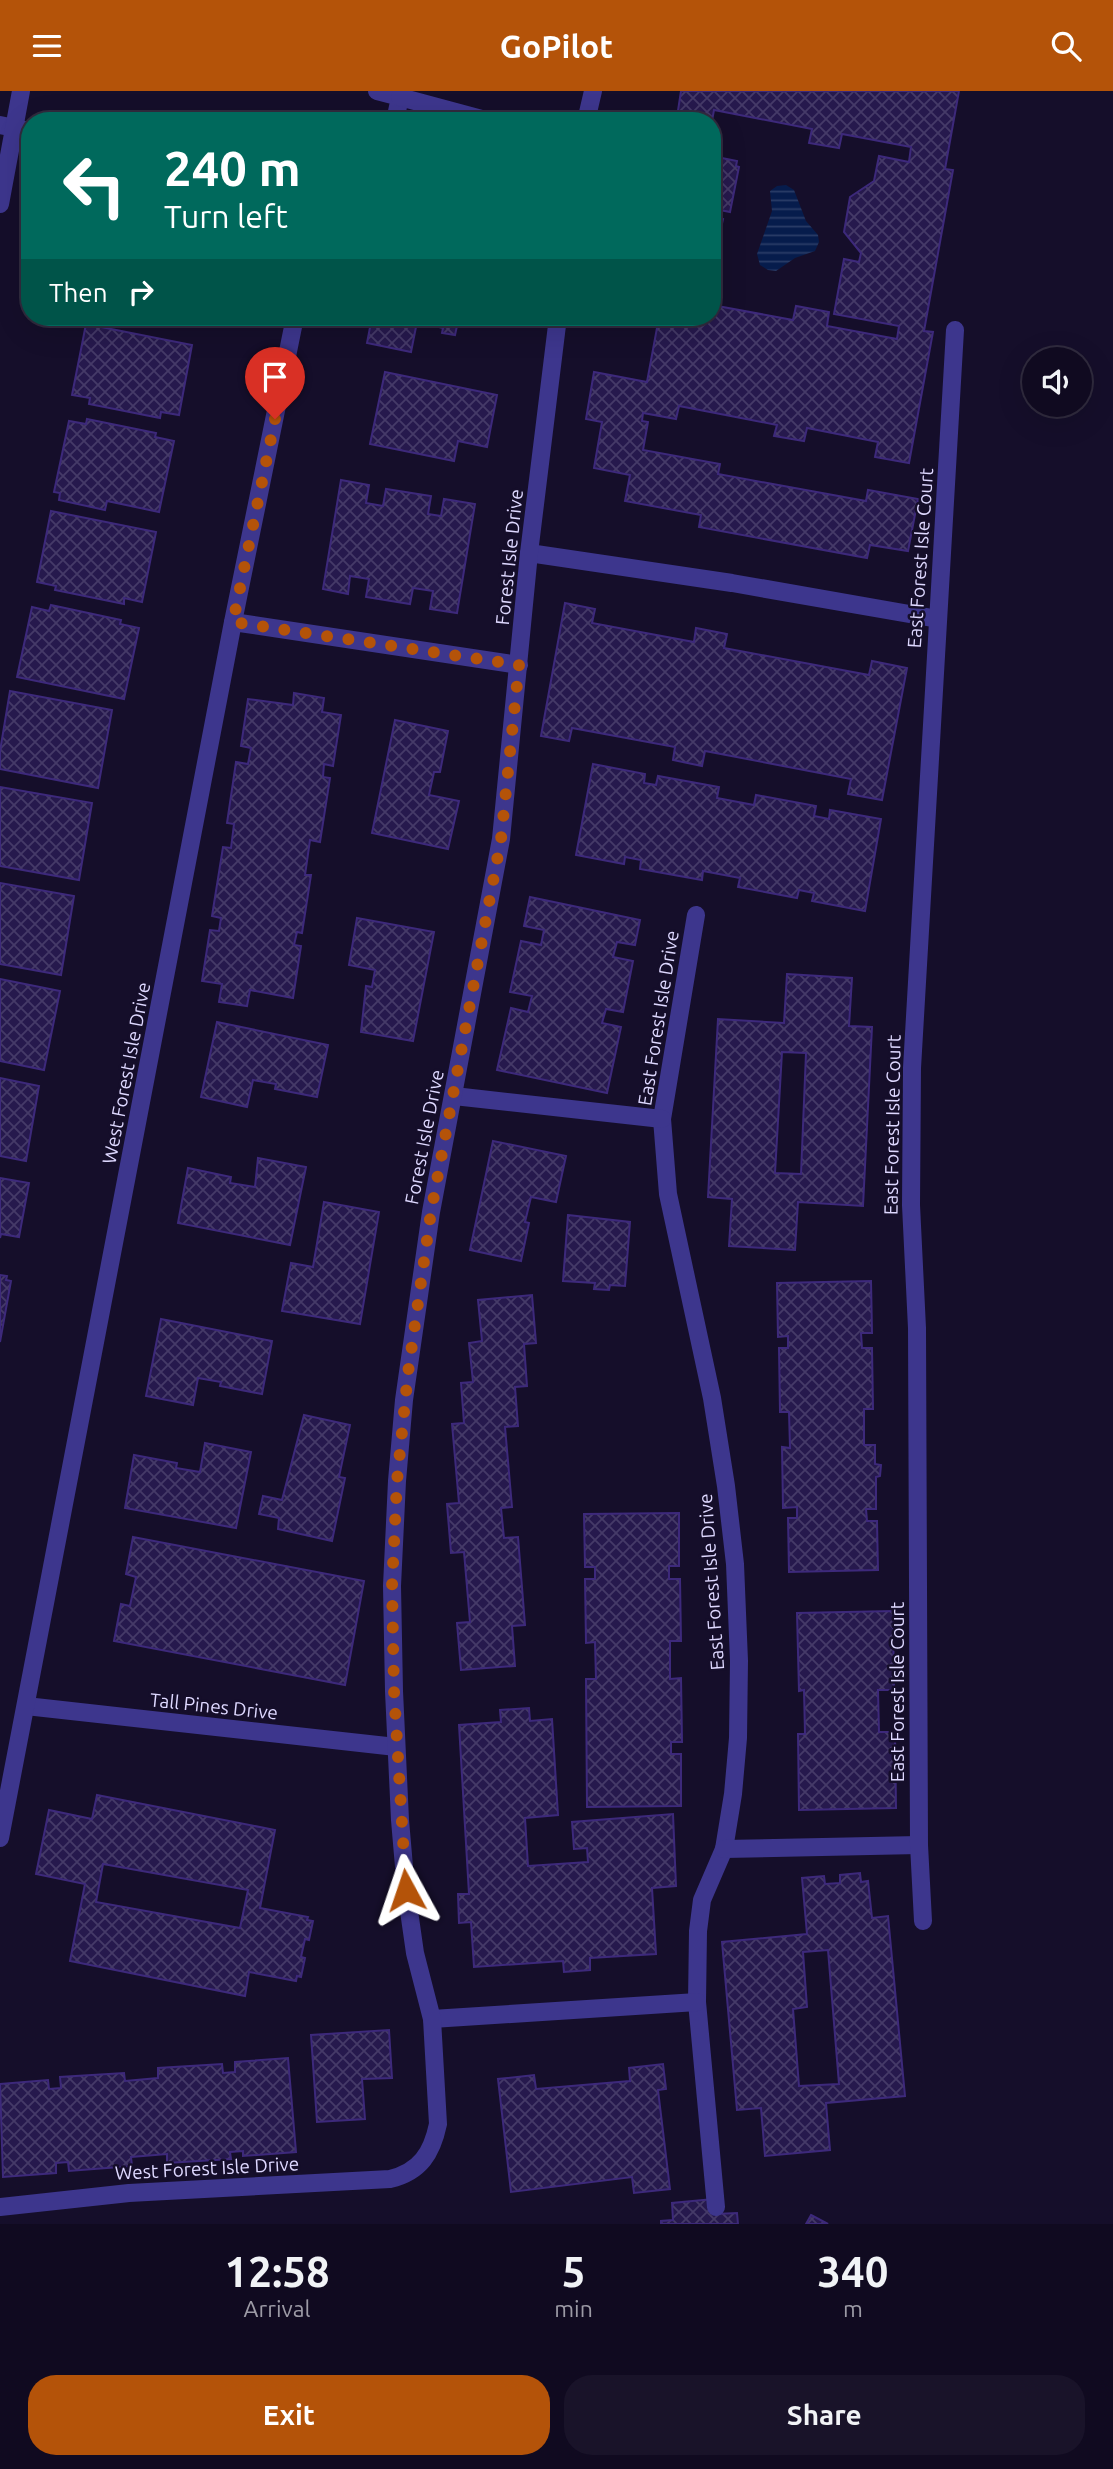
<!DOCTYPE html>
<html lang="en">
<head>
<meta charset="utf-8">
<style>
	:root { --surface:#100a20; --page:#191329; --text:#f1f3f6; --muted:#9c9aa5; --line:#302b3e; --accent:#b45309 }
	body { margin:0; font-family:Ubuntu,sans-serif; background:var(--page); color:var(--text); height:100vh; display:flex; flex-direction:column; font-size:26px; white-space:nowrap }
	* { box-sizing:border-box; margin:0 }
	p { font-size:23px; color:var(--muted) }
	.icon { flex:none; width:38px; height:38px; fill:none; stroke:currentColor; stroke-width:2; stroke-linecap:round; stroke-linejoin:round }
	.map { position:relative; height:2133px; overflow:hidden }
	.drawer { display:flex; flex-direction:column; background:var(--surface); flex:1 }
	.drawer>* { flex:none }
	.guide { position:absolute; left:21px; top:21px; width:700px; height:214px; border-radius:28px; box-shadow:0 7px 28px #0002,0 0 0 2px var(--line); background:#00695c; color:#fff; overflow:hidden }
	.tools { position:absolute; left:1022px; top:256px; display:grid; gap:14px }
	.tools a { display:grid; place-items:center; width:70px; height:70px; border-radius:50%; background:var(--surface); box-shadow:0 7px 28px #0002,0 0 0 2px var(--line); font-size:35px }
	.pin { position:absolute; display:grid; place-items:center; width:60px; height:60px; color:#fff; margin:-72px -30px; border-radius:50% 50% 50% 0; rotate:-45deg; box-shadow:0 0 7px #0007 }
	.pin .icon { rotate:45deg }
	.me { position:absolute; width:77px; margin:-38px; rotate:355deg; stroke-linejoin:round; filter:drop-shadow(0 0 5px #0008) }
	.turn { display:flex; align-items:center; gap:24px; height:147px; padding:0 28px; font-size:32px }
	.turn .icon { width:91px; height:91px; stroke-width:2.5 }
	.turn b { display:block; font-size:49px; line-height:60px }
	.then { display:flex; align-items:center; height:66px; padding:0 28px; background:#0003; gap:14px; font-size:26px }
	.eta { display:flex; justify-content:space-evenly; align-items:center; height:119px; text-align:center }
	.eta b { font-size:42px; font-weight:600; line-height:49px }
	.cta { display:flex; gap:14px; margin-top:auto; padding:14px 28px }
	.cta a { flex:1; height:80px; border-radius:28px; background:var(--accent); color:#fff; font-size:28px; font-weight:600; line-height:80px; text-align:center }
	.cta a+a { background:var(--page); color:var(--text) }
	header { display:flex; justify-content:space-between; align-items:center; height:91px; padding:0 28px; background:var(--accent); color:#fff; font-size:32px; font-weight:600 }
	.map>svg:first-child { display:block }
</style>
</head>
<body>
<header><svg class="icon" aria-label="menu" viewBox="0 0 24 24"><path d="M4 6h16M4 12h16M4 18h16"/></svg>GoPilot<svg class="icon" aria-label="search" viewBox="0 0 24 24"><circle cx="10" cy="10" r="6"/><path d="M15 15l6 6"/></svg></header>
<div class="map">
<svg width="1113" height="2133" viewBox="0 0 1113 2133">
	<defs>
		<pattern id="water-rules" width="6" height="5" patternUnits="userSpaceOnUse" patternTransform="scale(1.75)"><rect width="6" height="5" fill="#061c4c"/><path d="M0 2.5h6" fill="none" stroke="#2a3c67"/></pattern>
		<pattern id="building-cross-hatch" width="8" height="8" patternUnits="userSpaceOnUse" patternTransform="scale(1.75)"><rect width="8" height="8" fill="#26194d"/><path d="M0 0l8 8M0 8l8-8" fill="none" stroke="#453a68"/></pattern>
	</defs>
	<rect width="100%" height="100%" fill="#150e2a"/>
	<polygon fill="url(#water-rules)" points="786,94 794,99 806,130 818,144 819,151 815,160 795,167 776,180 768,179 760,174 757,163 772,120 770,100 777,95"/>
	<g fill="url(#building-cross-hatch)" stroke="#3d297b" stroke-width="2" fill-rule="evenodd">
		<polygon points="681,0 959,0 945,78 953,79 924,240 933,241 909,372 875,366 878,351 807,337 804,350 774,345 777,334 679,315 676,328 643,322 642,330 648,331 643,359 720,373 718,383 866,410 868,399 918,408 908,460 870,454 867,467 699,436 701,424 625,410 630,384 594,377 602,331 586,328 594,281 647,291 659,226 712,226 712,214 793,229 796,215 829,221 827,235 897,248 899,235 834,223 844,168 859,171 861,162 844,141 850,106 874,90 879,65 909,71 911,56 842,43 839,57 809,52 812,38 714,19 712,30 677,26"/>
		<polygon points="712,65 737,70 736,75 739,76 730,121 720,119 718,127 723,128 715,165 712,165"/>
		<polygon points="372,226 459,226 455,244 442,242 443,237 417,231 411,261 367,252"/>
		<polygon points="86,233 192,254 179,324 161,321 160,327 89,313 90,307 72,304"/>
		<polygon points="385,281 497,304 487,356 458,350 454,370 370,353"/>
		<polygon points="87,328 156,342 155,346 174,350 159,421 107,410 105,419 59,409 60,402 54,401 69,330 86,333"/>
		<polygon points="341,389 369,394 366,412 383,415 386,398 431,405 428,423 441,425 444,408 475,413 457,522 430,518 433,500 413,497 410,513 366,506 369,488 350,485 348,503 323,498"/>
		<polygon points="51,420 156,441 142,511 124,507 124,513 55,499 56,495 37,491"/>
		<polygon points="565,512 595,518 592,532 694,551 696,537 727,543 724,557 869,584 872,570 907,577 882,709 848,703 851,688 705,660 702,675 673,669 675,656 572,637 569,650 541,645"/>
		<polygon points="51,514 121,529 120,533 139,537 124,608 17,586 32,516 49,520"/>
		<polygon points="10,600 112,619 98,697 0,678 0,660"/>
		<polygon points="294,602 324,607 322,621 341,624 333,675 324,673 323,686 330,687 320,751 310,749 305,784 311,784 302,842 297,841 294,854 301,855 293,907 250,899 247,915 219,911 222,893 202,890 210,839 219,840 221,827 212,825 223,756 231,757 234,733 227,732 236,671 248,673 251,657 241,655 248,608 293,614"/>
		<polygon points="395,629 448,640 440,681 434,681 429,704 459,710 448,758 372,742"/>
		<polygon points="593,673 645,683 644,692 656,694 658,685 719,696 717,707 754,714 756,704 816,715 814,725 829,728 830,719 881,728 865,820 812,810 814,802 799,799 797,807 738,796 740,787 703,780 702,789 640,778 641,769 625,766 624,773 576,764"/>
		<polygon points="0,696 92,712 79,789 0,775"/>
		<polygon points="0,792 74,805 61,884 0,873"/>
		<polygon points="530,806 640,829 635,854 617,851 613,866 633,870 623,921 606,918 602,932 621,936 607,1002 497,979 511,917 528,921 532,905 510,901 521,850 541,854 544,839 524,835"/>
		<polygon points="357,827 434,841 413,950 361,941 366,895 372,896 375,879 349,874"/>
		<path d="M787,883L852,887L849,935L872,936L863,1115L798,1111L795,1159L729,1155L732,1108L708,1106L718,928L784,932ZM782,961L806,962L801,1083L775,1082Z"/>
		<polygon points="0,888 60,900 44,979 0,970"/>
		<polygon points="217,931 328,954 317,1006 275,998 276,993 253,989 247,1016 201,1006"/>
		<polygon points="0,987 39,995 26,1070 0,1065"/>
		<polygon points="493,1050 566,1065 556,1111 531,1106 525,1131 529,1132 521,1170 470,1159"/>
		<polygon points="258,1067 306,1076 290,1154 178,1132 188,1077 231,1086 230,1092 255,1096"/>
		<polygon points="0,1087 29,1092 19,1146 1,1143 0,1147"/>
		<polygon points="324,1111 379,1121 360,1233 282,1220 291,1172 313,1176"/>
		<polygon points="568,1124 630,1131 625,1195 610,1194 609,1199 594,1198 595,1192 563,1190"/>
		<polygon points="0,1184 7,1185 6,1189 11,1190 0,1251"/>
		<polygon points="871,1190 872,1242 861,1242 862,1257 872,1257 873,1318 864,1318 864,1354 875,1354 875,1373 881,1374 880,1385 876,1386 876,1418 866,1418 867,1430 877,1430 878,1479 789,1481 788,1427 797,1427 797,1416 783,1417 782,1356 790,1357 789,1321 780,1321 779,1257 788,1257 788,1245 778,1246 777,1192"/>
		<polygon points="532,1204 536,1252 524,1253 527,1295 515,1296 518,1335 505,1336 512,1416 501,1417 504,1447 518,1446 525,1534 512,1535 515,1575 461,1579 457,1532 470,1531 464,1461 451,1462 447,1413 459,1412 452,1333 464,1332 461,1292 473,1291 469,1252 482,1250 478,1209"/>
		<polygon points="161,1228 272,1250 262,1303 220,1295 221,1291 198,1287 193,1314 146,1305"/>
		<polygon points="304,1324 350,1334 339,1386 345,1387 332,1450 278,1438 279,1427 259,1423 263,1405 282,1409"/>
		<polygon points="205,1352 251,1361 236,1437 125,1417 134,1364 177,1372 176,1377 200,1381"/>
		<polygon points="679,1422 679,1475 669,1475 669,1488 680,1488 681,1550 670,1550 670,1588 681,1587 682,1651 671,1651 671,1663 681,1663 681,1715 587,1716 586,1588 596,1588 595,1551 586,1552 585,1488 595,1488 595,1476 585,1476 584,1423"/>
		<polygon points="133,1446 364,1490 345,1594 114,1550 121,1513 130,1515 136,1486 126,1483"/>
		<polygon points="893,1520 894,1599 878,1599 879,1641 895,1641 896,1717 799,1719 798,1643 805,1643 804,1599 799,1600 797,1522"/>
		<polygon points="529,1617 530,1630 552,1628 558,1724 525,1727 528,1775 588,1771 587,1757 574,1758 572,1731 673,1723 676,1795 652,1797 656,1863 590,1867 590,1879 564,1881 563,1870 474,1876 471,1831 459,1832 458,1803 469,1803 459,1634 501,1631 500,1619"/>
		<path d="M97,1704L275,1739L260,1817L308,1826L307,1829L313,1830L309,1849L305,1848L301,1866L305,1867L301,1886L297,1885L296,1890L249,1881L245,1905L70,1870L85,1793L36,1783L49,1719L92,1728ZM103,1773L248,1799L240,1837L96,1811Z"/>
		<path d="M860,1782L861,1791L868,1790L872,1827L888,1825L905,2005L826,2012L830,2059L765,2065L761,2017L737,2019L722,1851L807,1843L802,1787L824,1785L825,1793L840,1792V1784ZM828,1859L839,1993L799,1995L793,1918L807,1916L803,1861Z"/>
		<polygon points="389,1939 392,1987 362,1988 365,2028 317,2031 311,1944"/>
		<polygon points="288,1967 296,2061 243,2065 243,2060 230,2061 231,2068 167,2072 167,2063 131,2066 132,2075 69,2080 68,2071 56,2072 56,2082 3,2086 0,1993 48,1989 49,1998 61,1997 60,1986 124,1982 125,1990 158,1987 158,1977 222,1973 223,1982 235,1981 235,1971"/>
		<polygon points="663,1973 666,1998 658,1999 670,2098 634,2102 632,2086 511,2101 498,1988 534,1984 536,1998 630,1990 629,1977"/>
		<polygon points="713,2108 715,2123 737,2122 738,2133 661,2133 661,2130 673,2129 672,2112"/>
		<polygon points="811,2124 828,2133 806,2133"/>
	</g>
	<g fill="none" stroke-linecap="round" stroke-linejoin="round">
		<g stroke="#3d368d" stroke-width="18">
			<polyline points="377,0 400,6 395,30"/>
			<polyline points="400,6 489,30"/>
			<polyline points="586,30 593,0"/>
			<polyline points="0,34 30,40"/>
			<polyline points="0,113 21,0"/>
			<polyline points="529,462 732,492 938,528"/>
			<polyline points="233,531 519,574"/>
			<polyline points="696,824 662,1028 668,1103 712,1307 726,1395 735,1473 739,1570 738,1647 733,1703 724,1758 702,1809 698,1840 697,1911 716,2116"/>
			<polyline points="454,1005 662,1028"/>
			<polyline points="26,1615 396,1656"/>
			<polyline points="0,1747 233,531 295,226"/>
			<polyline points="724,1758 919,1754"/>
			<polyline points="923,1830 919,1754 917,1237 911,1114 912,977 955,239"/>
			<polyline points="432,1928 697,1911"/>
			<path d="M0,2116L129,2102L390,2088C420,2081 432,2062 438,2033L432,1928L415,1862L406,1799L400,1729L394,1600L392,1495L397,1390L404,1309L431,1121L501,748L529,462L558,226"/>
		</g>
	</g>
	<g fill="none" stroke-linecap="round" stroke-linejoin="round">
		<polyline stroke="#b45309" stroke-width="12" stroke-dasharray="0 21.6" points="275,328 233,531 519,574 501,748 431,1121 408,1282 397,1390 392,1495 394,1600 406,1799"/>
	</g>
	<g text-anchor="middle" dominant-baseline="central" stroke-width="5" stroke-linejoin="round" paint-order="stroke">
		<g font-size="19" fill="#ded8ff" stroke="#150e2a">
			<text transform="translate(509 466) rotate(-84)">Forest Isle Drive</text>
			<text transform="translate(920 467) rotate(-86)">East Forest Isle Court</text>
			<text transform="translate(658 927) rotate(-81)">East Forest Isle Drive</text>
			<text transform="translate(126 982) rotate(-79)">West Forest Isle Drive</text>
			<text transform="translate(892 1034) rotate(-89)">East Forest Isle Court</text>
			<text transform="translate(424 1046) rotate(-79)">Forest Isle Drive</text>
			<text transform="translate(711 1491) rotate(-94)">East Forest Isle Drive</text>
			<text transform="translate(897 1601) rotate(-90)">East Forest Isle Court</text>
			<text transform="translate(214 1615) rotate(6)">Tall Pines Drive</text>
			<text transform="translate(207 2077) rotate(-3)">West Forest Isle Drive</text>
		</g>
	</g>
</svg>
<div class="tools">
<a><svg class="icon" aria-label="sound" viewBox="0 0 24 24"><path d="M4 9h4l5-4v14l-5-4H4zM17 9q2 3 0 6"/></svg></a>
</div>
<div class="pin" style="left:275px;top:328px;background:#d93025"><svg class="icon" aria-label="arrive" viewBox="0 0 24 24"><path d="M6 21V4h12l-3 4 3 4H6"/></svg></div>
<svg class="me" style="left:406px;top:1799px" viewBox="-20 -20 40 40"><path d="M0-17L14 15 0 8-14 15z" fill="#b45309" stroke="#fff" stroke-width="4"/></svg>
<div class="guide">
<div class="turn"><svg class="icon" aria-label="left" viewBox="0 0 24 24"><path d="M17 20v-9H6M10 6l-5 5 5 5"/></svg><div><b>240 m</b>Turn left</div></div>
<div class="then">Then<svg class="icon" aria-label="right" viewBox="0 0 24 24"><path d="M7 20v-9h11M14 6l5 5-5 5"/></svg></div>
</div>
</div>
<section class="drawer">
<div class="eta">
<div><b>12:58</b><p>Arrival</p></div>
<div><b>5</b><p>min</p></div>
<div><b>340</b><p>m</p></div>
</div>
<div class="cta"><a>Exit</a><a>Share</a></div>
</section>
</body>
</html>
